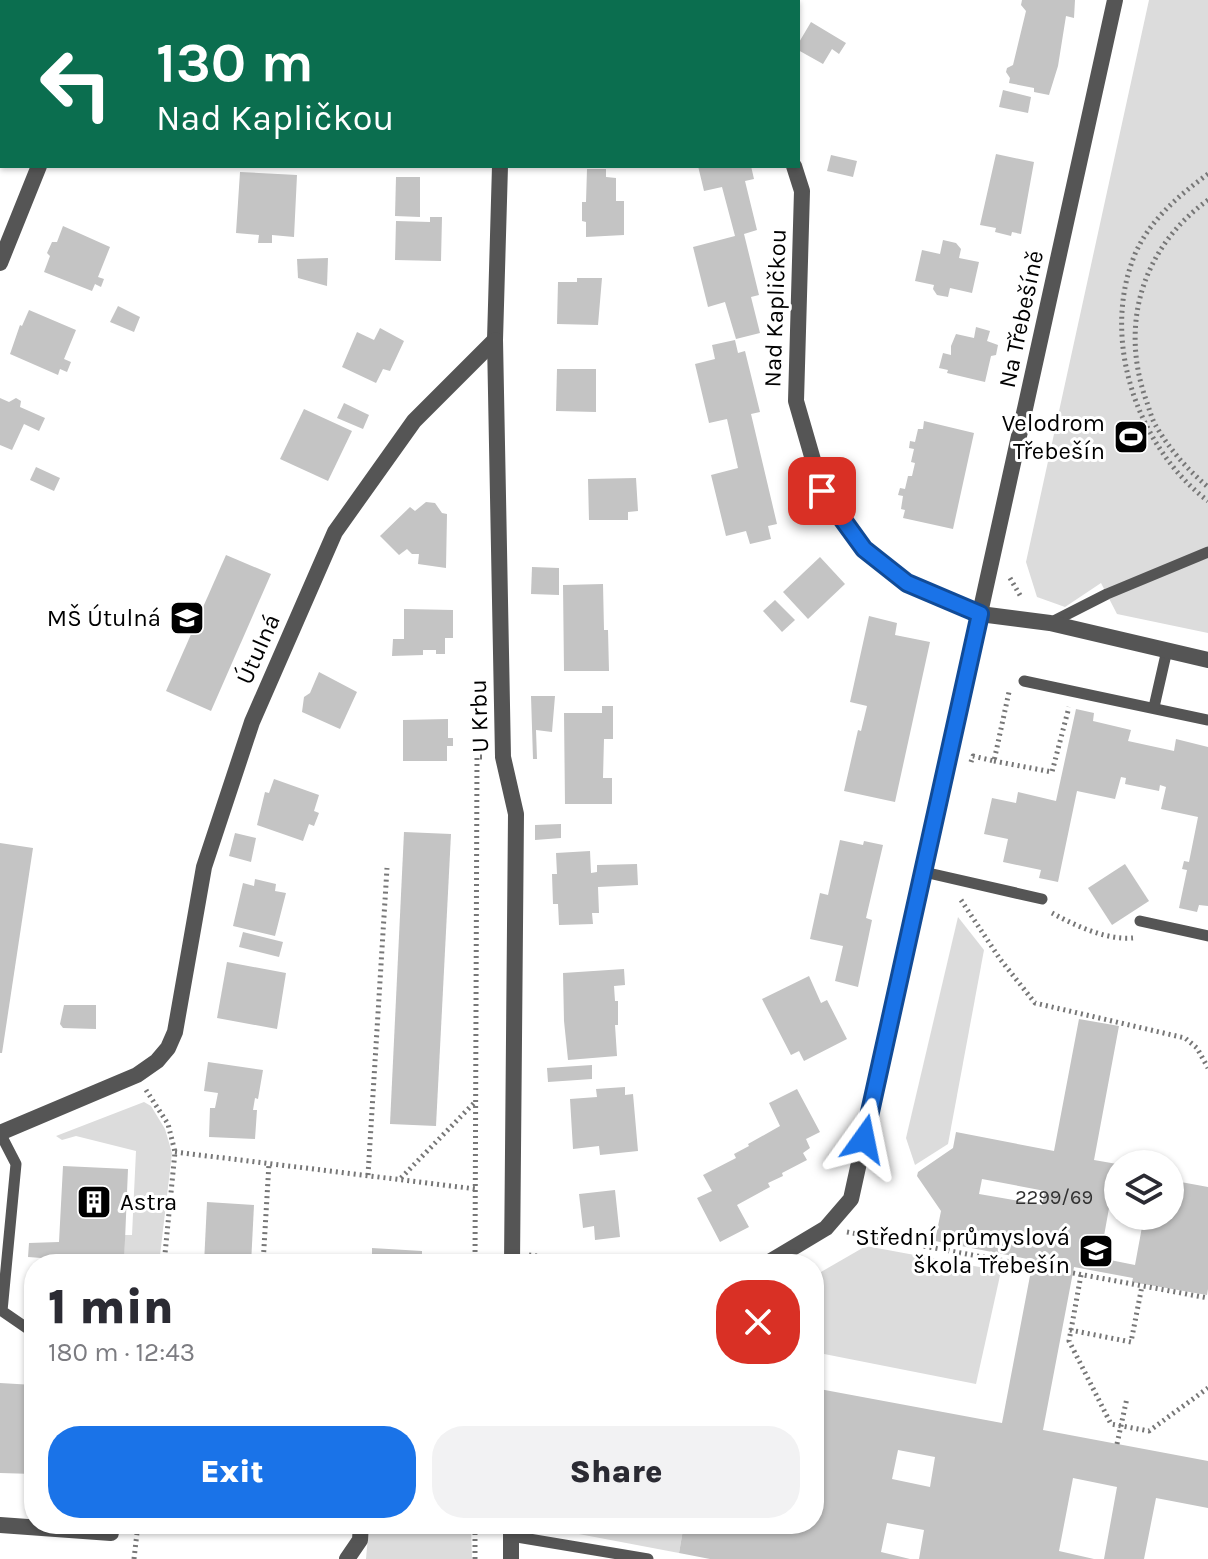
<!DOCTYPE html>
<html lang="en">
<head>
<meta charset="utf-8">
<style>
	:root { --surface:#fff; --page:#f2f2f3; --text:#2b2b33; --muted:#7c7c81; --accent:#1a73e8 }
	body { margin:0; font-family:Karla,sans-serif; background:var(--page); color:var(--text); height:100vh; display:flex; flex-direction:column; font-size:30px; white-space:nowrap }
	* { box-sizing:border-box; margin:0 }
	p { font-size:26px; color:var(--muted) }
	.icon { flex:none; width:44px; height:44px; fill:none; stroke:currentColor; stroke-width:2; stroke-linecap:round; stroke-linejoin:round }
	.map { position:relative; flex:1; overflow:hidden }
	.details { position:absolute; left:24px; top:1254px; width:800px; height:280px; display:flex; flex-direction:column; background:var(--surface); border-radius:32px; box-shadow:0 2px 6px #0004 }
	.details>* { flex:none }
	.guide { position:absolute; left:0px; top:0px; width:800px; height:168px; box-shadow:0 2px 6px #0004; background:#0b6e4f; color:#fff; overflow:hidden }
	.fabs { position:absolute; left:1104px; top:1150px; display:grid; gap:16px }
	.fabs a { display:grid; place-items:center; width:80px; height:80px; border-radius:50%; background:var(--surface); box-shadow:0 2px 6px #0004; font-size:40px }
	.pin { position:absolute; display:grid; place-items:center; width:68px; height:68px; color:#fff; margin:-34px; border-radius:16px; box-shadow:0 4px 12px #0006 }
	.me { position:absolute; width:88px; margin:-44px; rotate:12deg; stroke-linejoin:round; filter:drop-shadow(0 0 6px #0008) }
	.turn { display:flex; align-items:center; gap:28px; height:168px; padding:0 24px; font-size:36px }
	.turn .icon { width:104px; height:104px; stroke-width:2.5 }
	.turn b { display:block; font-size:56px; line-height:68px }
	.round { display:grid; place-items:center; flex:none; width:84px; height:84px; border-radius:32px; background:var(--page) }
	.overview { display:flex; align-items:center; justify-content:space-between; height:136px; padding:0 24px }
	h1 { font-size:48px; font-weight:800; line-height:60px }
	.action { display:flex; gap:16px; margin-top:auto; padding:16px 24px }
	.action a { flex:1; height:92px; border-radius:32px; background:var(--accent); color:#fff; font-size:32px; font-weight:800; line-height:92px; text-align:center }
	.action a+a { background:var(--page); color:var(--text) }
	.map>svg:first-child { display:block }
</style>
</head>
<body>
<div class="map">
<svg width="1208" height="1559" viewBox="0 0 1208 1559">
	<rect width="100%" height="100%" fill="#fff"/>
	<g fill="#dcdcdc">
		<polygon points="1149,0 1208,0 1208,633 1117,614 1101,583 1065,607 1037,597 1026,562"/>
		<polygon points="958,917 984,950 948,1144 915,1165 906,1138"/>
		<polygon points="144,1102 151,1106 165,1129 172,1153 159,1264 124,1264 125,1235 132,1235 136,1151 76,1136 62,1140 56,1136"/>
		<polygon points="866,1246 1001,1271 976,1384 814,1352 814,1276"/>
		<polygon points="369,1524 471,1524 472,1559 366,1559"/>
		<polygon points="551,1524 684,1524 679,1553 563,1531"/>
	</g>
	<g fill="#c4c4c4" fill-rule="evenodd">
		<polygon points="1022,0 1075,0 1074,18 1066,16 1058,66 1049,95 1034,92 1034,88 1009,83 1010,78 1006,72 1007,68 1013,65 1026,11 1021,5"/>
		<polygon points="811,22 846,43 839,54 832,49 823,64 798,50 798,44"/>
		<polygon points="1003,90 1031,97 1028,113 999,107"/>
		<polygon points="996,154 1034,162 1021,234 1012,232 1011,236 995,232 996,228 980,225"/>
		<polygon points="831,155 857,161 853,177 827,171"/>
		<polygon points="698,166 751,166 754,179 745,181 757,230 744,234 759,295 751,297 760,333 736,339 725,302 708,307 693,247 735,236 722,187 704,191"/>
		<polygon points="587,169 606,169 606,177 616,178 616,201 624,201 624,235 586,237 586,222 582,221 582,202 586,202"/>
		<polygon points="240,172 297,175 294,237 272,235 272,243 258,243 259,235 236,233"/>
		<polygon points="396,177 420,177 420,217 395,216"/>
		<polygon points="430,217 442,217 441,261 395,260 396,221 430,222"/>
		<polygon points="63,226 110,247 98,277 104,279 101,287 95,284 92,291 44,272 50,256 47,253 52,242 57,242"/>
		<polygon points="943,240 956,243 961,249 959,258 979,262 972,293 950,288 948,297 937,295 933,289 934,285 915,281 922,250 940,254"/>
		<polygon points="328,258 327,286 298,278 297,259"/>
		<polygon points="577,278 602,278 598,325 557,324 558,282 577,282"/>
		<polygon points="118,306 140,317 134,332 110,322"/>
		<polygon points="29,310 76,330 64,359 71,362 67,372 60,369 58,375 10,354 20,325 22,326"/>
		<polygon points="976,327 990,331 987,341 998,345 996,355 991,356 985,382 947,373 948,370 939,368 943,353 951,355 951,346 956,334 974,338"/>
		<polygon points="380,328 404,341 390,371 383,369 376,383 342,367 357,332 374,340"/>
		<polygon points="735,340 738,353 745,351 760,412 751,414 777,524 768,526 771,539 750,544 746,531 726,536 711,475 738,468 727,419 709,423 695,364 715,359 712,345"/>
		<polygon points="557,369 596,369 596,412 556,411"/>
		<polygon points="0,398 9,402 16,398 21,401 20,407 45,418 39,431 24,424 12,450 0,445"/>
		<polygon points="344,403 369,415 363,429 337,418"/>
		<polygon points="304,409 352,431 328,481 280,459"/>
		<polygon points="924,421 974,433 953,529 903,518 905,510 901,509 903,496 898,495 900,488 905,489 908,476 912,476 915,463 911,462 914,449 909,448 910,441 915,442 918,429 923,429"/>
		<polygon points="36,467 60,478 54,491 30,480"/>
		<polygon points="636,478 638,511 628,512 628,520 589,520 588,479"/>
		<polygon points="426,502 435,503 442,513 447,514 446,568 418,564 419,554 412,554 407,549 399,555 380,536 410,507 415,511"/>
		<polygon points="226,555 271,574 211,711 166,691"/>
		<polygon points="820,557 845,584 808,619 783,592"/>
		<polygon points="532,567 559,568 559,595 531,594"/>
		<polygon points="603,584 604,630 608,630 609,671 564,671 563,585"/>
		<polygon points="775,600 795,620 782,632 763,611"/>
		<polygon points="404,609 453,610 453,638 445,638 445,654 436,654 436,650 423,650 423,655 392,656 393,639 404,639"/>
		<polygon points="869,616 897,623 895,635 930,642 895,802 844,791 858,730 861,731 867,706 850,702"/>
		<polygon points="319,672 357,692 340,729 302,712 304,697 310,693"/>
		<polygon points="531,696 555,696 552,732 536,730 537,759 533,759"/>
		<polygon points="602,706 613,706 613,739 604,739 603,778 612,778 612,804 565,804 564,713 602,713"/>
		<polygon points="1076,709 1094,713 1093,721 1131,730 1128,741 1174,751 1176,739 1208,747 1208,906 1199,905 1197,912 1179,908 1187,870 1182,869 1184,861 1189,862 1198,817 1161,809 1166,787 1160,785 1159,791 1125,784 1126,778 1121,777 1115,799 1077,791 1058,882 1039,878 1041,870 1003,862 1008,839 984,834 992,798 1016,803 1018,792 1056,801"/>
		<polygon points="448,719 448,738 453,738 453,746 447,746 447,761 403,761 403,720"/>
		<polygon points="274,779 319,795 314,811 319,813 314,826 309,824 303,841 257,825 265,792 269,793"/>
		<polygon points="561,824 561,838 535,840 535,825"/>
		<polygon points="404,832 451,834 436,1126 390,1124"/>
		<polygon points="235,833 256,838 251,862 229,856"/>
		<polygon points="840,840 863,845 864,841 883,845 866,918 872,920 858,987 835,981 843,946 810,939 820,893 828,895"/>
		<polygon points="0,843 33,848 2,1053 0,1053"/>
		<polygon points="590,851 591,873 597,872 597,865 637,864 638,885 598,887 599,913 592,913 593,924 559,925 558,904 553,904 552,874 557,874 556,853"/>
		<polygon points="1125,864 1149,901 1112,925 1088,888"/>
		<polygon points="255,879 276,884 275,891 286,893 275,936 233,926 243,883 254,886"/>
		<polygon points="243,932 283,942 279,957 239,947"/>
		<polygon points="227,962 286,973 277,1029 217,1018"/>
		<polygon points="624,969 625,985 614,986 615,1001 618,1001 618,1025 615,1025 617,1056 568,1060 564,1021 563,973"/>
		<polygon points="809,976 821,1003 827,1000 847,1039 804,1061 799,1051 791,1055 762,999"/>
		<polygon points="64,1005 96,1005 96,1029 63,1028 60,1024"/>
		<path d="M1079,1019L1119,1026L1094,1160L1117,1164L1100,1258L1135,1265L1144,1216H1170V1180L1208,1187V1289L1207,1295L1132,1282L1133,1278L1074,1267L1043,1430L1208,1461V1508L1156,1498L1144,1559H1104L1117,1487L1073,1478L1059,1551L1094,1559H919L924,1530L887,1523L881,1552L910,1559H710L679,1553L684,1524H814V1388L1002,1423L1033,1260L935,1241L941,1211L917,1176L918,1172L953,1148L956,1132L1054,1151ZM982,1179L1045,1191L1042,1205L979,1194ZM898,1450L935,1457L930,1487L892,1479Z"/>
		<polygon points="208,1062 263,1070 258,1099 255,1098 253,1110 257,1110 255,1139 209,1137 210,1108 215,1108 218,1093 204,1091"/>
		<polygon points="592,1065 592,1079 548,1082 547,1068"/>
		<polygon points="625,1087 625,1095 633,1094 638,1151 600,1155 599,1146 573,1149 570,1099 597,1097 596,1089"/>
		<polygon points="797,1089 820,1132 806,1139 810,1148 803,1153 807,1160 782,1173 783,1176 768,1183 770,1187 737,1205 749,1227 720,1242 697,1198 712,1191 703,1175 736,1158 734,1154 749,1146 748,1144 780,1126 769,1103"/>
		<polygon points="63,1166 128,1169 124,1264 55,1264 55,1259 28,1257 29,1243 59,1242"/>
		<polygon points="615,1190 620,1237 595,1240 594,1226 583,1228 579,1194"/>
		<polygon points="207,1202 254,1205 251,1264 204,1264"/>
		<polygon points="372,1248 422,1251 422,1261 441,1262 441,1264 372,1264"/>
		<polygon points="0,1383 34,1385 34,1474 0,1473"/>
	</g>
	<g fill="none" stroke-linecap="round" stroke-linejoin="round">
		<g stroke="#777" stroke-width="5" stroke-dasharray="2 4" stroke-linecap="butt">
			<polyline points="0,21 2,22"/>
			<path d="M1208,174C1178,196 1150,220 1135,254C1100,339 1137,447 1208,501"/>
			<path d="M1208,200C1143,247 1120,322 1145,397C1149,407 1151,418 1156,426C1170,450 1188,470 1208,487"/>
			<polyline points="1010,578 1021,597"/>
			<polyline points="994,761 1052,772 1069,707"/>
			<polyline points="971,762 973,756 994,761 1009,692"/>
			<polyline points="961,900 1000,959 1035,1003 1185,1038 1197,1048 1208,1068"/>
			<path d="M1052,913C1076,926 1106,940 1133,938"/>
			<polyline points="146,1090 168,1124 175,1152 164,1264"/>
			<polyline points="175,1152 476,1189"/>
			<polyline points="368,1175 387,868"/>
			<polyline points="401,1178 476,1101"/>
			<polyline points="847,1232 1032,1266"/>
			<polyline points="529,1255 599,1264"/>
			<polyline points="263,1264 269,1163"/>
			<polyline points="475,1264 477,757 486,757"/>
			<polyline points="1073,1273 1208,1298"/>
			<polyline points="1081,1275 1069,1341 1111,1424 1149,1431 1208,1388"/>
			<polyline points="1070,1330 1131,1342 1142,1286"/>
			<polyline points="1117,1444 1127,1398"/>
			<polyline points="134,1559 138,1524"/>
			<polyline points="475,1559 475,1524"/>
		</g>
		<g stroke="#555" stroke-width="11">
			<polyline points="1050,623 1107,594 1208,552"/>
			<polyline points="1024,681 1208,720"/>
			<polyline points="1154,707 1167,650"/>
			<polyline points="924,872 1042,899"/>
			<polyline points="1140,921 1208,936"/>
			<polyline points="0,1133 16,1164 2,1311 34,1333"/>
			<polyline points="511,1536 648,1559"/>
		</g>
		<g stroke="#555" stroke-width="16">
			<polyline points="12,0 18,2"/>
			<polyline points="104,2 105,0"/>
			<polyline points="500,2 500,0"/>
			<polyline points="741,2 742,0"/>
			<polyline points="500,166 495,340 503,757 516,814 512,1264"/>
			<polyline points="794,166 802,191 796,401 822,491 864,549 907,583 980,614 1050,623 1208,660"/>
			<polyline points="0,263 39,166"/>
			<polyline points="0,1133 137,1075 157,1061 168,1048 175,1032 204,867 252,722 335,532 414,421 495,340"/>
			<polyline points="766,1264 826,1228 851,1199 1115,0"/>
			<polyline points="0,1525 111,1533"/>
			<polyline points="347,1559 360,1540 361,1524"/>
			<polyline points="511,1559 511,1524"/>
		</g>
	</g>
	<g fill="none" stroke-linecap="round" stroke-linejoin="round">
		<g stroke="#114b97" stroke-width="20">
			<polyline id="route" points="822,491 864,549 907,583 980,614 864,1139"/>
		</g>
		<use href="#route" stroke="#1a73e8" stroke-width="14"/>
	</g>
	<defs>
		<g id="stadium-square" transform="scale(1.8)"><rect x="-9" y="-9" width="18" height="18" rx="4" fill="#000" stroke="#fff"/><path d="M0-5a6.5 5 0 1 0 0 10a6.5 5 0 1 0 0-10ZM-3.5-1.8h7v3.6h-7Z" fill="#fff"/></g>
		<g id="school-square" transform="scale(1.8)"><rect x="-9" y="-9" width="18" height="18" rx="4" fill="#000" stroke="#fff"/><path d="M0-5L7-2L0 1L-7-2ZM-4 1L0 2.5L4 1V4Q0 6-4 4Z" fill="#fff"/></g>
		<g id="building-square" transform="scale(1.8)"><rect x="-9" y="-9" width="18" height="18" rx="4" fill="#000" stroke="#fff"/><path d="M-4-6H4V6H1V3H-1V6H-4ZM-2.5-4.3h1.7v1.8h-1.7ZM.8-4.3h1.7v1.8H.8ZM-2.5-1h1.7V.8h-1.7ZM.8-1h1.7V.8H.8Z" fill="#fff"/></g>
		<g id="university-square" transform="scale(1.8)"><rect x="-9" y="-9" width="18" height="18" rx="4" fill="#000" stroke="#fff"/><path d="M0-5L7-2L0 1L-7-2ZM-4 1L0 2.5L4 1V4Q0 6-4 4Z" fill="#fff"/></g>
	</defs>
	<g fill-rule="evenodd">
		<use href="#stadium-square" x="1131" y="437"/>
		<use href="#school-square" x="187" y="618"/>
		<use href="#building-square" x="94" y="1202"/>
		<use href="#university-square" x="1096" y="1251"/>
	</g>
	<g text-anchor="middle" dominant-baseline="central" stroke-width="6" stroke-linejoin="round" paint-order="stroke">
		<g font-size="20" fill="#313131">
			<text x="1054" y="1197">2299/69</text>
		</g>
		<g font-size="24" fill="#000" stroke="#fff">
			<text transform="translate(775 308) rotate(-88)">Nad Kapličkou</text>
			<text transform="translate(1021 319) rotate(-78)">Na Třebešíně</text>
			<text transform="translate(258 649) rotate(-66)">Útulná</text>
			<text transform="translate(479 716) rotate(-92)">U Krbu</text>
		</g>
		<g font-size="24" fill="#000" stroke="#fff" text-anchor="end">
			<text x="1105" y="423">Velodrom<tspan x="1105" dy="28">Třebešín</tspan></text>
			<text x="161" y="618">MŠ Útulná</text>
			<text x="120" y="1202" text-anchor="start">Astra</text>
			<text x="1070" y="1237">Střední průmyslová<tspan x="1070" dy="28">škola Třebešín</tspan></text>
		</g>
	</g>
</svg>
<div class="fabs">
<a><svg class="icon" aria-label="layers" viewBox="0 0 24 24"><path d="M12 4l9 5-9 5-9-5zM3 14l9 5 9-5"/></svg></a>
</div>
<div class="pin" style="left:822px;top:491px;background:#d93025"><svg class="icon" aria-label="arrive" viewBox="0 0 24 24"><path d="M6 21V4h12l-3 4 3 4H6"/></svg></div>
<svg class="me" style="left:864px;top:1139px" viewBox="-20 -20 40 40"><path d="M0-17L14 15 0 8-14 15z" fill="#1a73e8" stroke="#fff" stroke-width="4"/></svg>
<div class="guide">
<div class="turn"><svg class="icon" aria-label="left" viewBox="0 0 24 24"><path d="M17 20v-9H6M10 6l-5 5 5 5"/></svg><div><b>130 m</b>Nad Kapličkou</div></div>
</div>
<section class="details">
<div class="overview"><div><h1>1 min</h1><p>180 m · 12:43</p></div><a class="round" style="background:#d93025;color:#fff"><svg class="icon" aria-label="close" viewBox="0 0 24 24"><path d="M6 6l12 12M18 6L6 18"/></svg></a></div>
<div class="action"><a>Exit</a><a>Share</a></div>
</section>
</div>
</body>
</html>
